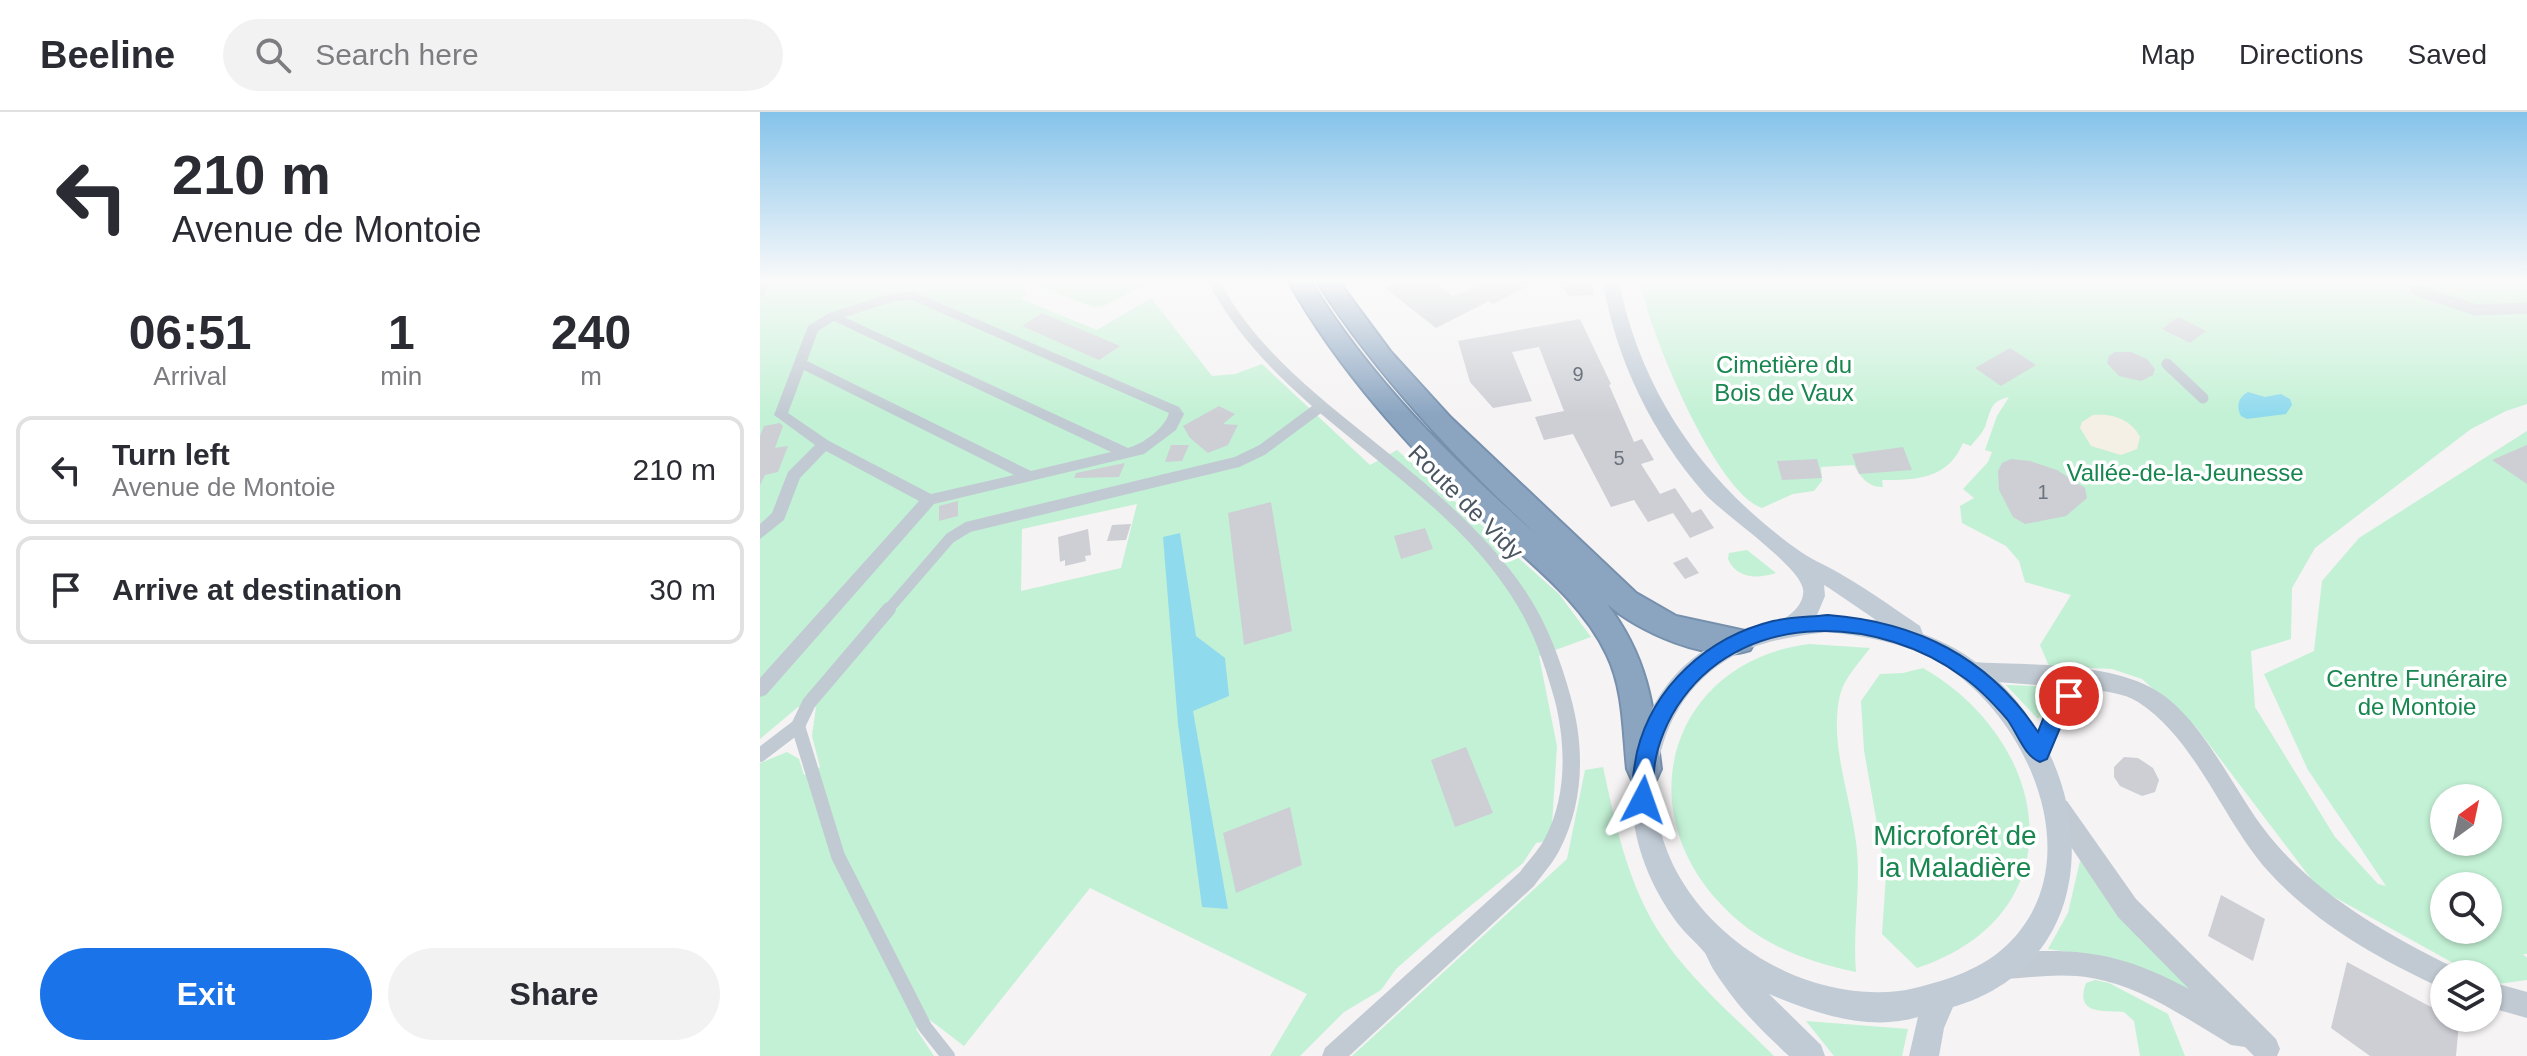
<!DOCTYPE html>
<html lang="en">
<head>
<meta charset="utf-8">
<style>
	:root { --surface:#fff; --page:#f2f2f3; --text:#2b2b33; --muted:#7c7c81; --line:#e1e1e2; --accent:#1a73e8 }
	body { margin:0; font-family:Arial,sans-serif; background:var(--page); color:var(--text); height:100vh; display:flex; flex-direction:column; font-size:30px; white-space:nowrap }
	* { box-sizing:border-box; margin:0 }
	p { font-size:26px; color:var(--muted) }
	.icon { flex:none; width:44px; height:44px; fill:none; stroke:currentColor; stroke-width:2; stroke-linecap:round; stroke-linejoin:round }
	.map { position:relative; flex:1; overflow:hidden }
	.panel { display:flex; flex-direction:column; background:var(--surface); width:760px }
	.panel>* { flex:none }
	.guide { background:#fff; color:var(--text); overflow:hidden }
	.needle { width:52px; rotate:33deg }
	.fabs { position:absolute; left:1670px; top:672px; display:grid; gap:16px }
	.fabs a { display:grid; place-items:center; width:72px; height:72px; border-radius:50%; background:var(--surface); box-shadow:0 2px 6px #0004; font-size:40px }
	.pin { position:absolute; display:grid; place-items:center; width:68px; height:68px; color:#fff; margin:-34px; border:4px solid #fff; border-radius:50%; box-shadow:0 2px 8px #0007 }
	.me { position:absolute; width:88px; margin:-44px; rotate:4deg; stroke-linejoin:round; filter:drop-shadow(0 0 6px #0008) }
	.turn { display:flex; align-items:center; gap:28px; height:168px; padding:0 40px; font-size:36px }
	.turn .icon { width:104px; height:104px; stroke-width:2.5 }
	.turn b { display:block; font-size:56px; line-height:68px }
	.eta { display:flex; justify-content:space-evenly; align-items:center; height:136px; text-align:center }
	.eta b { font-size:48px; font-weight:700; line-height:56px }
	.cta { display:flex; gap:16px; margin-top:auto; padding:16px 40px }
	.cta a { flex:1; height:92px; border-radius:48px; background:var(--accent); color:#fff; font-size:32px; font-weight:700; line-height:92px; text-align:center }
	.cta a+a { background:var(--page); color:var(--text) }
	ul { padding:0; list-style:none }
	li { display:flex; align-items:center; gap:24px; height:108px; margin:0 16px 12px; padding:0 24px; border:4px solid var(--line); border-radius:16px }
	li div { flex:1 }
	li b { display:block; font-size:30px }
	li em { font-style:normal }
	header { display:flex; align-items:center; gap:48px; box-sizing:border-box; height:112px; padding:0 40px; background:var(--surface); border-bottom:2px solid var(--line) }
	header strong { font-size:38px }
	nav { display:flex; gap:44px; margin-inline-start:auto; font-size:28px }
	.search { width:560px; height:72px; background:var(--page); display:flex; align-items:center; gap:20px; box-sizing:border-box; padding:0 28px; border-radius:44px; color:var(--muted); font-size:30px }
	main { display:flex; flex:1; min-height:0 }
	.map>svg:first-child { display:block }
</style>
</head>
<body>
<header>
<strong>Beeline</strong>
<div class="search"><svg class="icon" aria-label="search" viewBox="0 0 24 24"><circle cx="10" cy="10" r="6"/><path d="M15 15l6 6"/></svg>Search here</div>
<nav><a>Map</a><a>Directions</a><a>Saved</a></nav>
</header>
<main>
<section class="panel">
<div class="guide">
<div class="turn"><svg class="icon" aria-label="left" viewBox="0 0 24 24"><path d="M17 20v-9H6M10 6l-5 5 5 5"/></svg><div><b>210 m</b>Avenue de Montoie</div></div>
</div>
<div class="eta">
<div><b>06:51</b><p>Arrival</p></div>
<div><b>1</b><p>min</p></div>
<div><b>240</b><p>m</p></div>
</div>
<ul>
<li><svg class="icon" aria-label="left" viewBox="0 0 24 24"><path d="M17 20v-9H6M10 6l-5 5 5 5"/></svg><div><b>Turn left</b><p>Avenue de Montoie</p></div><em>210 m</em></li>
<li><svg class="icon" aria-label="arrive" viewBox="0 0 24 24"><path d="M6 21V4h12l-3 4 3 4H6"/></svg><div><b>Arrive at destination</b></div><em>30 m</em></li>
</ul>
<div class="cta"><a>Exit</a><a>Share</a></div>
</section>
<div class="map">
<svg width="1767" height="944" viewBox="0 0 1767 944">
	<rect width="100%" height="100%" fill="#f5f3f3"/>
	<g fill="#c3f1d5" fill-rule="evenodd">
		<path d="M0,170H245L262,175L268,182L261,187L337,218L391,186L452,264L475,262L502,252L610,353L637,338L799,482L831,525L779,544L797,634L791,728L776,731L763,751L671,826L636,857L621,878L584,900L540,944H510L547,882L330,776L204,934L166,905L156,917L174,944H0V651L27,640L39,647L44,663L60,655L52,624L56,595H38L0,627ZM377,392L361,456L261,479L262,417Z"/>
		<polygon points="266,170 391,170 344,194 333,195"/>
		<path d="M880,170H1767V292L1746,299L1711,317L1555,436L1532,476L1531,527L1491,539L1495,595L1575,725L1618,772L1626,774L1548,658L1504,562L1554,539L1562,469L1599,426L1767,319V842H1763L1767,846V868L1731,873L1728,871V862H1713L1558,776L1436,615L1382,567L1352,557L1289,554L1280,533L1311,483L1265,470L1259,449L1246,434L1202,411L1200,394L1214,386L1203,377L1228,350L1232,340L1225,338L1237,304L1249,285C1231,289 1231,297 1226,312C1224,320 1216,327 1211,334L1203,331C1188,367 1157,368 1122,368L1123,375C1109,376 1100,365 1094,353L1061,355L1062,369L1054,379L1033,382L1002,396C955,380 889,219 880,170ZM1684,686H1728V730H1684ZM1684,774H1728V818H1684Z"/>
		<path d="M987,438L1016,461C997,467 977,467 968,447L969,441Z"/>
		<path d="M1049,532L1110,536C1100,550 1084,566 1080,583C1069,631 1090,682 1096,730C1102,773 1092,816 1096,860C1042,849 994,830 957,788C868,689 915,549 1049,532Z"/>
		<path d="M1163,556C1293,631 1319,802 1157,856L1122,822L1126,764L1104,638L1101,589L1120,562L1143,561Z"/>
		<polygon points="1246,573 1298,575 1303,577 1278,607"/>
		<path d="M843,655C854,705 864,755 888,801C917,857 970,900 1014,944H592L807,747L825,658Z"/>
		<polygon points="1320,749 1380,827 1446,890 1316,841 1288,837 1308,801"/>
		<path d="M1335,868L1349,871L1408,902L1425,944H1380L1374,909L1364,900C1345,898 1314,904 1326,871Z"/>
		<polygon points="1046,909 1148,917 1142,944 1074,944"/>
	</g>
	<path fill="#f5f0e5" d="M1333,303C1352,301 1371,307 1380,325L1377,337L1361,343L1331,334L1320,316L1322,310Z"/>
	<g fill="#90daee">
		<path d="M1488,280L1505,285L1521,282L1530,287L1532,293L1526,302L1487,307L1481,304C1476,294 1478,286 1488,280Z"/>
		<polygon points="420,421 436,524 465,546 469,584 433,599 468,797 442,795 418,612 403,425"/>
	</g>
	<g fill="#cdcfd5">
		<polygon points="637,170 675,170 693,184 730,170 776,170 733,192 729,189 676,216 625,176"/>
		<polygon points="798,170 832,170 834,183 809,184"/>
		<polygon points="282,201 360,234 339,248 262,214"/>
		<polygon points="1418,205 1446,219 1430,231 1402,217"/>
		<polygon points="820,207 851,272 849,273 874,330 882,327 894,348 881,352 900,382 915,376 932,401 941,397 954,416 930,426 913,401 888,410 874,388 851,395 813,322 784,328 775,305 804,299 779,235 752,240 772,289 733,296 710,270 698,229"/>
		<polygon points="1250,236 1276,253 1241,274 1215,256"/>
		<polygon points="1355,240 1371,240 1387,247 1395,257 1393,263 1381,269 1359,264 1347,251 1349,244"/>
		<polygon points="459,294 475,302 463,312 478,313 468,333 448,341 430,326 423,314"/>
		<polygon points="20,311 23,314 15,336 28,334 18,360 5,363 0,373 0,324 4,314"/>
		<polygon points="411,333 429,333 422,349 405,350"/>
		<polygon points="1767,333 1767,372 1732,348"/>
		<polygon points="1143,335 1152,358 1099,362 1092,342"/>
		<polygon points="1057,347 1062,366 1022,368 1017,349"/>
		<polygon points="1251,347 1270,349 1297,358 1325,376 1327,386 1306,404 1265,412 1253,405 1239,378 1238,359 1242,351"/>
		<polygon points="365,351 359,365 314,366 316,361"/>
		<polygon points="198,389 198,404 179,409 179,394"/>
		<polygon points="511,390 532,519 484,533 468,401"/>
		<polygon points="371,412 366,428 347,429 352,413"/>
		<polygon points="665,416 673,437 641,447 634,424"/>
		<polygon points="328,417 331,443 325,444 326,449 305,454 305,448 300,450 298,425"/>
		<polygon points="927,445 939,461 925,467 913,451"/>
		<polygon points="706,635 733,701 695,715 671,648"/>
		<polygon points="1364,645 1378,646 1393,656 1399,668 1395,680 1382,684 1360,674 1354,665 1354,655"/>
		<polygon points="530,695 542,753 476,781 463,721"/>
		<polygon points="1461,783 1505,807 1493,849 1448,824"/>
		<polygon points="1587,850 1684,902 1684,906 1699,911 1696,944 1610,944 1571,916"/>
	</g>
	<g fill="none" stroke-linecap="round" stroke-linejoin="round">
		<g stroke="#7690ad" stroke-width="4">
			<path id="motorway" d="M529,170H551C611,268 693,348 778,424C696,347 618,265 557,170H579L630,239L691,306L876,481L916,504L990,520L995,529L990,538C950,552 877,519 847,492C888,546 893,592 901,657L896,668L884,673L872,668L867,657C863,620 864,578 847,543C821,487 764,447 721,405C648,334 579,259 529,170Z"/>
		</g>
		<g stroke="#c1cad2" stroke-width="11">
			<polyline points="1656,178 1716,198 1767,196"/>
			<polyline points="0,179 4,170"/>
			<polyline points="1407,252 1443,286"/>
			<polyline points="127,499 190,426 208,415 477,350 502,338 560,295"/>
		</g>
		<g stroke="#c1cad2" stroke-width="14">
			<polyline points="38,614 78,744 165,915 188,944"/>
			<polyline points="0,643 38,614 49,591 129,497"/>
		</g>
		<g fill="#c1cad2" fill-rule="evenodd">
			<path d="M448,170H460C495,234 549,277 606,323C663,369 725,418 766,480C787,511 801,549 811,586C825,637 824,691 799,739C792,752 782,763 774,774L589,944H562L565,936L760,760C768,749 779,738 785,726C807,685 806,633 795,589C786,557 775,522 757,493C679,363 519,306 448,170Z"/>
			<path d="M152,179L419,295L424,302L416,318L384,342L174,392L6,583L0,585V566L159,389L66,339L40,366L24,408L0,427V412L12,401L28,360L55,333L14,303L48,214L69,201L130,182ZM150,187L409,301C405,316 383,332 368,336L84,205L135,189ZM74,209L351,340L271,359L47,249L58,219ZM44,258L254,363L171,382L69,329L28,301Z"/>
		</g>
		<g fill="#c1cad2" fill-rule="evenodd">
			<path d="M1210,550C1264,553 1341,550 1390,575C1441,601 1472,677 1507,721C1555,782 1625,821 1693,855L1696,862H1684V877L1675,873C1614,844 1554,810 1508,759C1463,709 1436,627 1378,590C1364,581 1346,580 1331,577L1306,604L1288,647L1280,650L1272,647L1269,640L1289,591L1306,575L1210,568L1202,565L1199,559L1202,553Z"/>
			<path d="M1299,686L1307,689L1376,787L1516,927L1520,937L1517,944H1494L1485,935L1471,933C1427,907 1383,875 1332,866C1303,861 1274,865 1245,867L1236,863L1232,854L1236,845L1245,841C1320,835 1362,841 1429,877L1358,805L1291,705L1287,697L1291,689Z"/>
			<polygon points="1728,869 1767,880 1767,906 1728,895"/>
		</g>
		<path fill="#c1cbd6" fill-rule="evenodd" d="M843,170H859C882,284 947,374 1041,440C1054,449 1070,455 1084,464C1110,479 1135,497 1160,514L1163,522C1323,578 1384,838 1193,895L1184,916L1179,944H1149L1158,905C1108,920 1055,901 1009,882L1061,933L1065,944H1029C1014,930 999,916 986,901C974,888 963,872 953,857C950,852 948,846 945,841C935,829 922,819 913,805C875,751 860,685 882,621C891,593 908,566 932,547C951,532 974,521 996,514C1005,512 1018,511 1025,506C1035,500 1045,489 1043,477C1039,453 964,403 944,381C892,321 856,248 843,170ZM1064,473L1069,476L1116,508L1057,503L1065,484ZM1068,520C1110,525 1152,532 1188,556C1271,612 1331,752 1247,833C1222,857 1188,868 1155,876C1123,884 1085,880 1053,870C955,839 868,737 904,629C916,592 940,562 975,543C1004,528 1036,524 1068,520Z"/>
		<use href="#motorway" fill="#8ba5c1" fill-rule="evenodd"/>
	</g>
	<linearGradient id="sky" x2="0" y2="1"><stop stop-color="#85c3ea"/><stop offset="0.56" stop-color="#fafafa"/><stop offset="1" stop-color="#fafafa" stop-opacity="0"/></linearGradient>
	<rect width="1767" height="302" fill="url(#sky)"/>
	<path fill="#1a73e8" stroke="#114b97" stroke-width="2" d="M1068,503C1157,510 1228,545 1278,620C1284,605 1294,570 1316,578L1319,584L1305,604L1287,647L1280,650C1264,644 1257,620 1247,607C1234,592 1219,576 1203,565C1121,504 988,497 923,586C908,606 896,634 894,659C893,672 896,684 891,695L883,698L876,695C869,679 874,657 877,640C893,574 948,525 1013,509C1030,505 1050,505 1068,503Z"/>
	<g text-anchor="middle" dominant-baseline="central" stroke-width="7" stroke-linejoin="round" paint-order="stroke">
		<g font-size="20" fill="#6b747e">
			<text x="818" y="262">9</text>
			<text x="859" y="346">5</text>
			<text x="1283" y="380">1</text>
		</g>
		<g font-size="24" fill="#17864f" stroke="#fff">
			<text x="1024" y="252">Cimetière du<tspan x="1024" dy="28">Bois de Vaux</tspan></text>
			<text x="1425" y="360">Vallée-de-la-Jeunesse</text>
			<text x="1657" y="566">Centre Funéraire<tspan x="1657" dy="28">de Montoie</tspan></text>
		</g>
		<g font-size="24" fill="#4a5661" stroke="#fff">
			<text transform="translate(706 390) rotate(45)">Route de Vidy</text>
		</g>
		<g font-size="28" fill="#17864f" stroke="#fff">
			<text x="1195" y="723">Microforêt de<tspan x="1195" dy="32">la Maladière</tspan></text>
		</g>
	</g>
</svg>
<div class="fabs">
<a><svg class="needle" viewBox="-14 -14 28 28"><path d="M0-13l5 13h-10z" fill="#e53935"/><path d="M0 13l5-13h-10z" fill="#7c7c81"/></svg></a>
<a><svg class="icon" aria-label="search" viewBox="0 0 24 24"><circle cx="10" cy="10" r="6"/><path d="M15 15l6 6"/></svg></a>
<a><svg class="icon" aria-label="layers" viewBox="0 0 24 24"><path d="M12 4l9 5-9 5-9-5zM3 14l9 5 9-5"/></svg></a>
</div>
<div class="pin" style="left:1309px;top:584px;background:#d93025"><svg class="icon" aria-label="arrive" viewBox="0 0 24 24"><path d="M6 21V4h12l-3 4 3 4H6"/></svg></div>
<svg class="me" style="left:883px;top:688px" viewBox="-20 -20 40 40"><path d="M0-17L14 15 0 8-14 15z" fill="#1a73e8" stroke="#fff" stroke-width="4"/></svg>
</div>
</main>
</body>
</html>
